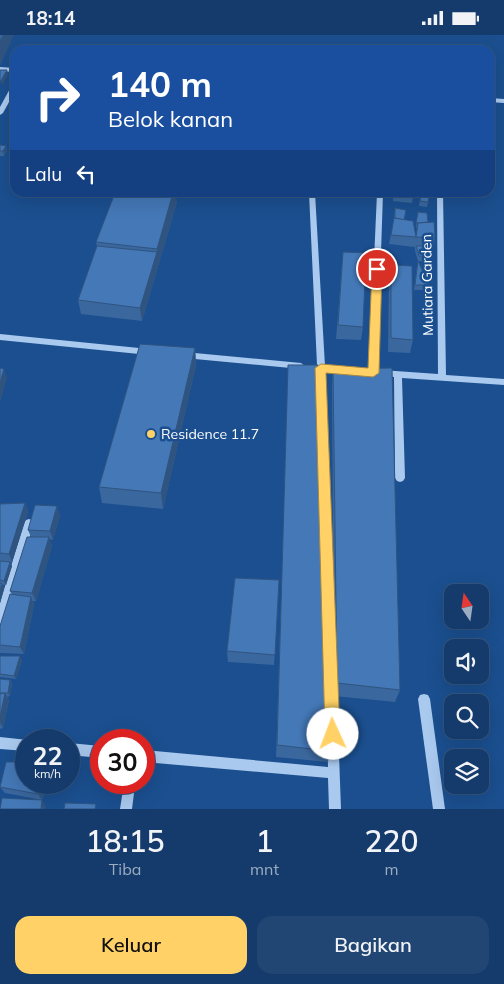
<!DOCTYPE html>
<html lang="id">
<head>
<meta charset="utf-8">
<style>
	:root { --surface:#143b6b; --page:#214673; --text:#f1f3f6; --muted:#9dadc1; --line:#33557e; --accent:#ffd166 }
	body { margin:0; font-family:Mulish,sans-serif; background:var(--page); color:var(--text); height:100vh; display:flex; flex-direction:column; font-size:19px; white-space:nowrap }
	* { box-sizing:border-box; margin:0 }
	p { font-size:16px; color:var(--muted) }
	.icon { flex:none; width:28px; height:28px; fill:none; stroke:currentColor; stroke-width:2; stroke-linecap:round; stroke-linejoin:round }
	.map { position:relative; height:774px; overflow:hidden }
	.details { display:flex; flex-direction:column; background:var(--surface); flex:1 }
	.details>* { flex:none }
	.top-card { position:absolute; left:10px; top:10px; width:485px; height:152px; border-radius:15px; box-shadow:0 5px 20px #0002,0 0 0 1px var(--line); background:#1a4fa0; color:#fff; overflow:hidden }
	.needle { width:32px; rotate:347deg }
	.fabs { position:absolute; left:444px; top:549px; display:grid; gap:10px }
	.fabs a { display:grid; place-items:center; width:45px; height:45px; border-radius:10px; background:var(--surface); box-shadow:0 5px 20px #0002,0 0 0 1px var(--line); font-size:25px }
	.speed { position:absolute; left:15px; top:694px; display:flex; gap:10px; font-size:25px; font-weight:700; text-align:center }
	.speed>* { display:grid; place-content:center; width:65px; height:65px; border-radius:50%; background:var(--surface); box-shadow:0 5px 20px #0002,0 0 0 1px var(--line); line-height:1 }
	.speed small { font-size:12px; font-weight:400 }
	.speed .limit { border:8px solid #d22; background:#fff; color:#111 }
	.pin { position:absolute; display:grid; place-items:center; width:42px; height:42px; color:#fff; margin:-21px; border:2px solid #fff; border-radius:50%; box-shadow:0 1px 5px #0007 }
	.me { position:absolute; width:55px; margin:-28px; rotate:358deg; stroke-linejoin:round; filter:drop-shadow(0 0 4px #0008) }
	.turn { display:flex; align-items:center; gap:18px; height:105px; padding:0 15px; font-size:22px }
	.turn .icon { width:65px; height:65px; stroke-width:2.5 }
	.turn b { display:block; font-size:35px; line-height:42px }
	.then { display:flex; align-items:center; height:48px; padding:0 15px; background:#0003; gap:10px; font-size:19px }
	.eta { display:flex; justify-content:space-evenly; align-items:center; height:85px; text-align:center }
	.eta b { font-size:30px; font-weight:600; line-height:35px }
	.cta { display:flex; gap:10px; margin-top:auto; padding:10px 15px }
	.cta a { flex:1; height:58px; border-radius:15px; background:var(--accent); color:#111; font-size:20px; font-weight:600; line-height:58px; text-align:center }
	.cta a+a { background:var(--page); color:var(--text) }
	.status { display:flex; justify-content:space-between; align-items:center; height:35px; padding:0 25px; background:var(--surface); direction:ltr }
	.status svg { height:14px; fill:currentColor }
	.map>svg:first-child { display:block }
</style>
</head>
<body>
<div class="status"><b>18:14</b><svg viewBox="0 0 49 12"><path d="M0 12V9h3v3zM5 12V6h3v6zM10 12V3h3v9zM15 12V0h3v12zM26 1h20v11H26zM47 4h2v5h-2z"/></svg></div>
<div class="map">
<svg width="504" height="774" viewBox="0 0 504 774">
	<rect width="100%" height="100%" fill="#1b4f8f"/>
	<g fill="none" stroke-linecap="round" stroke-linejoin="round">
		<g fill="#a9c9ee" fill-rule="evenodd">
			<polygon points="0,32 15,33 15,37 0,36"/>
			<polygon points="15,48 15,56 3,78 0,80 0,72 12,50"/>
			<polygon points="490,63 504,64 504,68 490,67"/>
			<polygon points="309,158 315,158 325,331 346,332 350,335 346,338 325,337 341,774 329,774 328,743 144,727 144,715 328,732 317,336 313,335 312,333 313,331 317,330"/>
			<polygon points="377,158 383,158 377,337 381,335 438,339 437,158 443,158 446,340 504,344 504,350 402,343 405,443 403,446 400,447 397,446 395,443 394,342 381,341 377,338 373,341 369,338"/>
			<polygon points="0,299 149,314 153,317 149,320 0,305"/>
			<polygon points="184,317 301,328 305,331 301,334 184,323 180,320"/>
			<polygon points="29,484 32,485 34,488 5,585 4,588 0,590 0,568 24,488 26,485"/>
			<polygon points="424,659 428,660 430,664 445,774 433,774 418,664 420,660"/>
			<polygon points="0,702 28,705 26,705 26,716 0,714"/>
			<polygon points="69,708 101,711 101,723 69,720"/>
			<polygon points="124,748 134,748 135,750 132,774 120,774"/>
		</g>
	</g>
	<g fill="#3a679d">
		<polygon points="0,110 6,111 7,115 4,121 0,121"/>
		<polygon points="393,158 411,158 413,163 412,168 393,166"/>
		<polygon points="421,158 428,167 427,172 419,171"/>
		<polygon points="177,167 142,286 81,279 78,265 97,211 96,207"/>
		<polygon points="395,173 404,185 416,202 417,193 416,193 418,177 428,187 435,203 429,227 418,226 415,216 415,212 414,212 414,210 414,212 389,209 394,183"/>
		<polygon points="343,217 363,292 361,305 336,304"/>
		<polygon points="391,230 413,305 410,318 388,317 389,244"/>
		<polygon points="417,231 429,250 428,255 414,255"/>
		<polygon points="195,313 196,330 163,474 102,468 99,452"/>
		<polygon points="333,334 400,655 395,667 334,661 332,351"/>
		<polygon points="288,347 330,716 328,727 276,722"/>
		<polygon points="25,468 28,477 12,527 10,527 12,531 6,550 2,550 4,553 0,568 0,469"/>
		<polygon points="60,480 53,505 49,504 52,511 36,566 33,566 34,570 24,619 0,618 0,610 12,560 10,556 31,502 28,495"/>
		<polygon points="279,545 274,630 228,627 227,616"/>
		<polygon points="0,621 22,625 16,644 0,642"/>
		<polygon points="0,644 10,645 12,649 10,661 7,662 9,665 3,693 0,694"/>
		<polygon points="48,748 42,765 46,771 42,765 5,758 0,752"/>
	</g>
	<g fill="#305480">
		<polygon points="3,0 14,0 0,31 0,6"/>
		<polygon points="7,35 8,40 2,51 1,46"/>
		<polygon points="6,111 7,115 4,121 3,116"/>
		<polygon points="173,158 176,158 177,167 142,286 140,273 157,217 157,214"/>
		<polygon points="195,313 196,330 163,474 161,458"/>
		<polygon points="4,334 7,343 0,368 0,348"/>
		<polygon points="25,468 28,477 12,527 9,519"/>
		<polygon points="57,471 60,480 53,505 50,496"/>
		<polygon points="49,502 52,511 36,566 32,558"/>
		<polygon points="10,527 12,531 6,550 4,546"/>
		<polygon points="2,549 4,553 0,568 0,556"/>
		<polygon points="31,562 34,570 24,619 20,612"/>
		<polygon points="20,621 22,625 16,644 14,641"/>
		<polygon points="10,645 12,649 10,661 8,658"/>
		<polygon points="5,658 9,665 3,693 0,688 0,682"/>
		<polygon points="42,748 48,748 42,765 38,759"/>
		<polygon points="42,765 46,771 45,774 41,774"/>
	</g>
	<g fill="#4478b7" stroke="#305480">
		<polygon points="0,0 3,0 0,6"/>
		<polygon points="0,35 7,35 1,46 0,46"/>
		<polygon points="0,110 6,111 3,116 0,116"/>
		<polygon points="115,158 173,158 157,214 96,207"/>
		<polygon points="394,158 411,158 413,163 394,161"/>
		<polygon points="421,158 430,158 428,167 420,166"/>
		<polygon points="395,173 406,175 404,185 395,183"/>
		<polygon points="418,177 427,178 428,187 416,188"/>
		<polygon points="394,183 413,186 416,202 391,200"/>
		<polygon points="434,187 435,203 416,202 418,188"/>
		<polygon points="97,211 157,217 140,273 78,265"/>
		<polygon points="416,211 433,211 430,222 419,221"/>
		<polygon points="343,217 366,218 363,292 338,290"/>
		<polygon points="418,226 429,250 415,250"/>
		<polygon points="391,230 412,231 413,305 391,303"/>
		<polygon points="140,309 195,313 161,458 99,452"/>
		<polygon points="288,330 318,330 330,716 277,710"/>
		<polygon points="0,333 4,334 0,348"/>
		<polygon points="392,333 400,655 337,648 333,334"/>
		<polygon points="25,468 9,519 0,518 0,469"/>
		<polygon points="35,470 57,471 50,496 28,495"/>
		<polygon points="27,502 49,502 32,558 10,556"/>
		<polygon points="0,526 10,527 4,546 0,545"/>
		<polygon points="235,543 279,545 275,620 227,616"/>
		<polygon points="0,548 2,549 0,556"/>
		<polygon points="10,559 31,562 20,612 0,610 0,591"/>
		<polygon points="0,621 20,621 14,641 0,639"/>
		<polygon points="0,644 10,645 8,658 0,658"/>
		<polygon points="5,658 0,682 0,659"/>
		<polygon points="6,727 26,727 26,748 42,748 38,759 0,752"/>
		<polygon points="2,763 42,765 41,774 0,774"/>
		<polygon points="65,768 96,769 95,774 64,774"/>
	</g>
	<polygon fill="#ffd166" stroke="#a68842" points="377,231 382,234 379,338 373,342 326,338 340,699 338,704 333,707 327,704 325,699 315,333 321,329 368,333 372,234"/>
	<circle fill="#ffd166" stroke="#1b4f8f" stroke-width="2" cx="151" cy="399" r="5"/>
	<g text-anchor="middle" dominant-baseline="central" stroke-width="5" stroke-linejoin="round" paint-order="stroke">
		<g font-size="14" fill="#fff" stroke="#1b4f8f">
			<text transform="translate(427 250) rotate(-91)">Mutiara Garden</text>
		</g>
		<g font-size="14" fill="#fff" stroke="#1b4f8f" text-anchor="start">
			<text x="161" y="399">Residence 11.7</text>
		</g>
	</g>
</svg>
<div class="fabs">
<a><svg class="needle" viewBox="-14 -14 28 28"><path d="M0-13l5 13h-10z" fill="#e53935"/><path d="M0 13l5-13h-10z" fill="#9dadc1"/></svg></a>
<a><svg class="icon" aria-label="sound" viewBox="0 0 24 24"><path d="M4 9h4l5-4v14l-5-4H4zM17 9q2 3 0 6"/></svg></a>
<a><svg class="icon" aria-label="search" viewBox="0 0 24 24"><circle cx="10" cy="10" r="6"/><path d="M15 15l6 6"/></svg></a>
<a><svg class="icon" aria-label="layers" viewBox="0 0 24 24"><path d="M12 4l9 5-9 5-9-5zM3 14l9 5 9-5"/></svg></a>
</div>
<div class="speed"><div>22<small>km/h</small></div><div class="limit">30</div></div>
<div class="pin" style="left:377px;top:234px;background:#d93025"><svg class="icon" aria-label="arrive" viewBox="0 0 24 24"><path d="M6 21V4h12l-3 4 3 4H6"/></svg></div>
<svg class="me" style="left:333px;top:699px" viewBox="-20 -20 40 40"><circle r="19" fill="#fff"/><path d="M0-13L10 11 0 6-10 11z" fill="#ffd166"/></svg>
<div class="top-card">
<div class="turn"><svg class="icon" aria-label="right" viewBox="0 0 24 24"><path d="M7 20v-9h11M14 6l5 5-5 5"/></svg><div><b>140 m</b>Belok kanan</div></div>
<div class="then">Lalu<svg class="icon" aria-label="left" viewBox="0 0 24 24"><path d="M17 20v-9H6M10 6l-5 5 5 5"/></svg></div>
</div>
</div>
<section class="details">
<div class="eta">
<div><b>18:15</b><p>Tiba</p></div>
<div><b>1</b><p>mnt</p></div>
<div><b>220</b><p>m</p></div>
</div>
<div class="cta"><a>Keluar</a><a>Bagikan</a></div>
</section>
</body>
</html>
